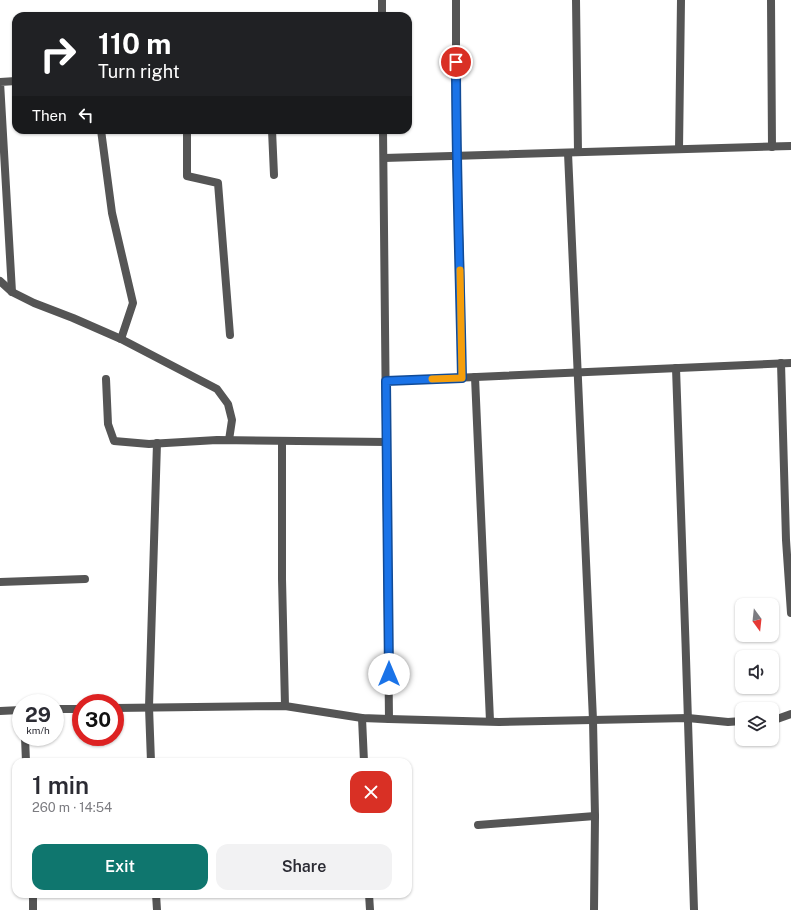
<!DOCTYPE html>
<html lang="en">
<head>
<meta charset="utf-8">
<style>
	:root { --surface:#fff; --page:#f2f2f3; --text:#2b2b33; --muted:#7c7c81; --accent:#0f766e }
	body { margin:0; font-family:"Public Sans",sans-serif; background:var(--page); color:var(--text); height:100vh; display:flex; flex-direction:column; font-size:15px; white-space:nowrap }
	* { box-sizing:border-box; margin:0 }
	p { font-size:13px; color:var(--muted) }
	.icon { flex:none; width:22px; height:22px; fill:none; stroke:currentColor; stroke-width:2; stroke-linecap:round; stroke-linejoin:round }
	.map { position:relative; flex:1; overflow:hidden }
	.sheet { position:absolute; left:12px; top:758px; width:400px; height:140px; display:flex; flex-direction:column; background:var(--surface); border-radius:12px; box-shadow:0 1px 3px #0004 }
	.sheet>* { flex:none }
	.guide { position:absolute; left:12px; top:12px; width:400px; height:122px; border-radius:12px; box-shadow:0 1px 3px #0004; background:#202124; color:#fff; overflow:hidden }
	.needle { width:26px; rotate:165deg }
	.controls { position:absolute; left:735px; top:598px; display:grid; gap:8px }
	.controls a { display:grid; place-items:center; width:44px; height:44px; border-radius:8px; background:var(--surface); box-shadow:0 1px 3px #0004; font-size:20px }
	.speed { position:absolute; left:12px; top:694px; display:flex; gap:8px; font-size:20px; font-weight:700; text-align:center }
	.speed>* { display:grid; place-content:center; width:52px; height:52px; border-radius:50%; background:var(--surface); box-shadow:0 1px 3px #0004; line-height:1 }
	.speed small { font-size:10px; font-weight:400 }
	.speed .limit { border:6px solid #d22; background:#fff; color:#111 }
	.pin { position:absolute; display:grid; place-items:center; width:34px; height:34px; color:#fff; margin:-17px; border:2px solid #fff; border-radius:50%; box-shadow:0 1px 4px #0007 }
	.me { position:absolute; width:44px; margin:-22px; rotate:0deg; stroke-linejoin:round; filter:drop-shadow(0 0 3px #0008) }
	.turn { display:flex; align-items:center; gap:14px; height:84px; padding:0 20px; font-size:18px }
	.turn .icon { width:52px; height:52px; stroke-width:2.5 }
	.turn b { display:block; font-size:28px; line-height:34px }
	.then { display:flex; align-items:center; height:38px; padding:0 20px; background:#0003; gap:8px; font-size:15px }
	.round { display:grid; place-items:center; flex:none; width:42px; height:42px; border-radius:12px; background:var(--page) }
	.summary { display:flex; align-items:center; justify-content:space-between; height:68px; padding:0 20px }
	h1 { font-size:24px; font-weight:600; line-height:30px }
	.cta { display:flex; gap:8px; margin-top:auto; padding:8px 20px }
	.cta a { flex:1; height:46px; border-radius:12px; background:var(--accent); color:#fff; font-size:16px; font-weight:600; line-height:46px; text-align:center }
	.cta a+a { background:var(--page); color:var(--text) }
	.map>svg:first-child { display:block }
</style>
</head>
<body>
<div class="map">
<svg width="791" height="910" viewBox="0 0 791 910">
	<rect width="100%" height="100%" fill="#fff"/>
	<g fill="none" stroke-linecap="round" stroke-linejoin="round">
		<g stroke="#555" stroke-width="8">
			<polyline points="382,0 382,16"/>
			<polyline points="456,0 456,156 460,259 462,378"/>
			<polyline points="576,0 578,152"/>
			<polyline points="771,0 772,147"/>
			<polyline points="101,130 112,213 133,303 121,339"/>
			<polyline points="187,130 187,176 218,183 230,335"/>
			<polyline points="272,130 274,175"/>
			<polyline points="383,130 389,719"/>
			<polyline points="679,149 681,0"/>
			<polyline points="568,153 593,720 595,816 594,910"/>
			<polyline points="384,158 791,146"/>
			<polyline points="0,281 12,292 34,303 73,318 121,339 217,389 228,404 232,420 229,440"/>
			<polyline points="12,292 0,82 16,81"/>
			<polyline points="781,363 786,540 791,613"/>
			<path d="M676,368C682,549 689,729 694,910"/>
			<polyline points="475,377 490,721"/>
			<polyline points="106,379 108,424 114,441 149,444 217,440 387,442"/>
			<polyline points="386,381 791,363"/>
			<polyline points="282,441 282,579 285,706"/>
			<polyline points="0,582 85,579"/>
			<polyline points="115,708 285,706 362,718 389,719 499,722 688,718 728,722 742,721"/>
			<polyline points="55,709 81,709"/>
			<polyline points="0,711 21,710"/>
			<polyline points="362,718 364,762"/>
			<polyline points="772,719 777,719 791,714"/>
			<polyline points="25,737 26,762"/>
			<polyline points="151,762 149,707 157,443"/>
			<polyline points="478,825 595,816"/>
			<polyline points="33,894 33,910"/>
			<polyline points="156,894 157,910"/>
			<polyline points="369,894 370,910"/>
		</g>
	</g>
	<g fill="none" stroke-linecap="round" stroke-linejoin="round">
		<g stroke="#114b97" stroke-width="10">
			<path id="route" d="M389,674L386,381L462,378C460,273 456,168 456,62"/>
		</g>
		<use href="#route" stroke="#1a73e8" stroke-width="7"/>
		<polyline stroke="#f59e0b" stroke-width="7" points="432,379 462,378 460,270"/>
	</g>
</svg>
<div class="controls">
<a><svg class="needle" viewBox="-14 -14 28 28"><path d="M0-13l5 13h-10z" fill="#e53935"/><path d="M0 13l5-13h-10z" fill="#7c7c81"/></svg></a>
<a><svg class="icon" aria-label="sound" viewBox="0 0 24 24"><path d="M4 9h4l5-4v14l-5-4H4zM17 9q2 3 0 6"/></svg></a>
<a><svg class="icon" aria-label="layers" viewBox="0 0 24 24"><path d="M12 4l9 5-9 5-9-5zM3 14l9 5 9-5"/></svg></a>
</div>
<div class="speed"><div>29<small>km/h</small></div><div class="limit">30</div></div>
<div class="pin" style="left:456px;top:62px;background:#d93025"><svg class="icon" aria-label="arrive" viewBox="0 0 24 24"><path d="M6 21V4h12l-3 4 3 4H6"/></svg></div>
<svg class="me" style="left:389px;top:674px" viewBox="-20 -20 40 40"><circle r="19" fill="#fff"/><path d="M0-13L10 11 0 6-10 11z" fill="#1a73e8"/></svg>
<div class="guide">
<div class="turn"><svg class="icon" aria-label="right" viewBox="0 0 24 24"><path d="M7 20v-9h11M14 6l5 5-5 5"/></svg><div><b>110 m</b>Turn right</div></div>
<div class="then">Then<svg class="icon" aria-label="left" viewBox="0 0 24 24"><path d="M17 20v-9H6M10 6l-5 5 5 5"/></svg></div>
</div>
<section class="sheet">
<div class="summary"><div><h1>1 min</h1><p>260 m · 14:54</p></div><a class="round" style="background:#d93025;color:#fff"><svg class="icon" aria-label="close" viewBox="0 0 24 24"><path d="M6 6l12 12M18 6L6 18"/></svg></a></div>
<div class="cta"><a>Exit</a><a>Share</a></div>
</section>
</div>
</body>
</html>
